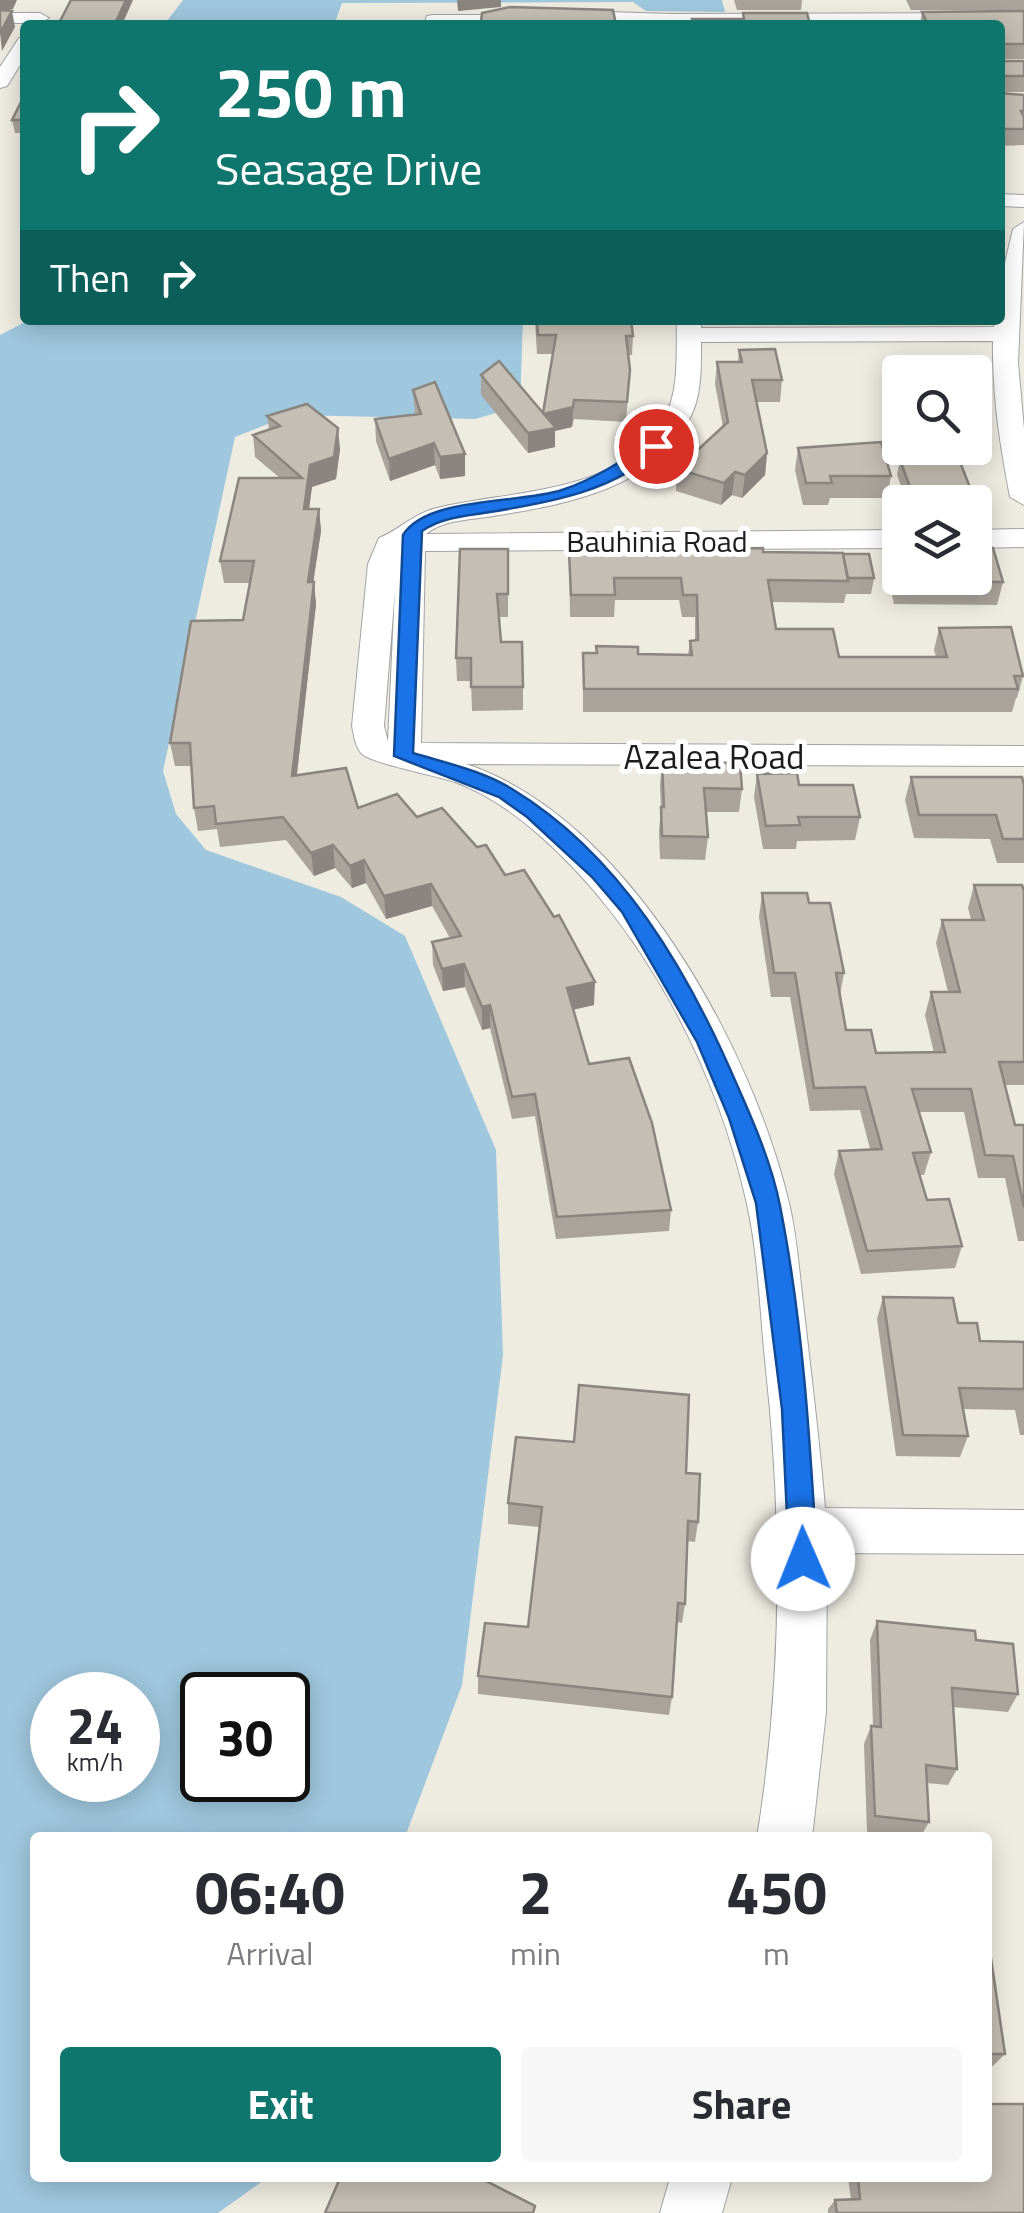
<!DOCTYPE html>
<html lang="en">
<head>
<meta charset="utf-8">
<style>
	:root { --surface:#fff; --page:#f7f7f7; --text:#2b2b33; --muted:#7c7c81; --accent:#0f766e }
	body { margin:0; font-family:"Titillium Web",sans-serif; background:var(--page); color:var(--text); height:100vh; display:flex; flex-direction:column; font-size:38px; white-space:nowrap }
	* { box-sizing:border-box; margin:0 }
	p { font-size:32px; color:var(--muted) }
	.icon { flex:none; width:55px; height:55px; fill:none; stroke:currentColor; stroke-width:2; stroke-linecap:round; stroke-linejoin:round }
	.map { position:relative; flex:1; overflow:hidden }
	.drawer { position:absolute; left:30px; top:1832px; width:962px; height:350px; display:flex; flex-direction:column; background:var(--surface); border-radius:10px; box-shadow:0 5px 25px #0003 }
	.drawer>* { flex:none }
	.guide { position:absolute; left:20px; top:20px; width:985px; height:305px; border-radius:10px; box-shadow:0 5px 25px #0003; background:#0f766e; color:#fff; overflow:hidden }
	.buttons { position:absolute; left:882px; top:355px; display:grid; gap:20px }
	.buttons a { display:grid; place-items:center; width:110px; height:110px; border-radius:10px; background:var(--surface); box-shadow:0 5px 25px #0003; font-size:50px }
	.speed { position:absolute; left:30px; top:1672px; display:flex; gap:20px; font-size:50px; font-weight:700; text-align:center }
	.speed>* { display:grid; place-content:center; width:130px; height:130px; border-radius:50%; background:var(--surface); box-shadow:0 5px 25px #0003; line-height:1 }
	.speed small { font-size:25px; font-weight:400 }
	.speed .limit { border:5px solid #111; border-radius:15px; background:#fff; color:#111 }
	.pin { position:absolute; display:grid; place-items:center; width:85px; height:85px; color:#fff; margin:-42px; border:5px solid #fff; border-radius:50%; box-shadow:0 2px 10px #0007 }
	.me { position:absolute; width:110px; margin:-55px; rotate:359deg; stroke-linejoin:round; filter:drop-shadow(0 0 8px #0008) }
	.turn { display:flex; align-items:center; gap:35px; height:210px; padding:0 30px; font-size:45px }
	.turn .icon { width:130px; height:130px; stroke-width:2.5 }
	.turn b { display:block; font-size:70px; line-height:85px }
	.then { display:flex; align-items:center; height:95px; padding:0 30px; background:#0003; gap:20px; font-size:38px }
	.eta { display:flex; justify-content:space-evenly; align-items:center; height:170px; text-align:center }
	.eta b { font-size:60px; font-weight:700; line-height:70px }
	.primary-button { display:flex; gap:20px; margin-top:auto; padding:20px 30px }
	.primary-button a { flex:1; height:115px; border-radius:10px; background:var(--accent); color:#fff; font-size:40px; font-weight:700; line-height:115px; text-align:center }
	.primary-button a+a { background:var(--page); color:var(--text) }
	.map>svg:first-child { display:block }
</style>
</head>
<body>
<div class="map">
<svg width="1024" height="2213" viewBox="0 0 1024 2213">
	<rect width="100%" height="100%" fill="#eeebe1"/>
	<g fill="#9fc7dd" fill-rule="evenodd">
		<polygon points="183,0 722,0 725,12 646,11 633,2 342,3 334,25 164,25"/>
		<path d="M29,320H523L520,406L475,419L291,415L235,437L163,771L176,814L206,850L341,897L405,936L496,1150L503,1355L462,1685L405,1837L35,1838V2178H267L218,2213H0V335ZM52,1695H138V1780H52ZM202,1695H288V1780H202Z"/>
	</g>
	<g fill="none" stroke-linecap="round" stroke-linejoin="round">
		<g stroke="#a3a3a3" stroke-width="2">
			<g id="minor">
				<polygon points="507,9 672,14 1024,13 1024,23 672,24 509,19 491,25 424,25 427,16 433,15 488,15"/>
				<polygon points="0,13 40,13 49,18 40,23 0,23"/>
				<polygon points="25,37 25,57 7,86 0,88 0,67 19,38"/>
				<polygon points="1000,194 1024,195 1024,207 1000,206"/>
				<path d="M1024,222L1018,363L1024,429V505L1010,497C1000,445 992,394 993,341L701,342C701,367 702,395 690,418C656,487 568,504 499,515C475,520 446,518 426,534L900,530V548L425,551L421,743L1024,746V766L466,764C629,818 753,1049 790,1207C798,1244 800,1282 805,1320C812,1382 820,1445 825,1508L1024,1510V1554L827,1553L826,1712L812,1838H757C782,1682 783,1527 766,1370C760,1315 759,1258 747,1204C717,1068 644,927 538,834C514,813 485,793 455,782C437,776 371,763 362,754C355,747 354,735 352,726L368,564L379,538C399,530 412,515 433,509C504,490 623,496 664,419C680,390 676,351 677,320H701V328L994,327L995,320H1000V284L1013,229ZM395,589L388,742L384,726Z"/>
				<polygon points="1024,529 1024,547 975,548 975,530"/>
				<polygon points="670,2178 732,2178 722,2213 660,2213"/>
			</g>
		</g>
		<use href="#minor" fill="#fff" fill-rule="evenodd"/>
	</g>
	<g fill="#a9a39b">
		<polygon points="734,0 802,0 801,10 737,10"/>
		<polygon points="906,0 1024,0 1024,10 911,10"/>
		<polygon points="1024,11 1024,59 1000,59 1000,61 1024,61 1024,92 1000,92 1024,95 1024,145 1000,146 1000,25 920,25 922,12"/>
		<polygon points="482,13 616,25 481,25"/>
		<polygon points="25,94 25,133 15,133 12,120"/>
		<polygon points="535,320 631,320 633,336 632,355 628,355 630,370 626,422 574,419 572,427 555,431 555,447 528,453 481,395 481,375 543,413 553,354 537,354"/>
		<polygon points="739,350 782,380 780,402 756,402 767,453 765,475 742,498 732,495 721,505 676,491 677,469 723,427 715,384 717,362 738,362"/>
		<polygon points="413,390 465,476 440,479 435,465 390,481 376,441 375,419 415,414"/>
		<polygon points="267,416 340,449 336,479 312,487 309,509 319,509 321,531 313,582 316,604 297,775 358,808 417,817 477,847 505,875 594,1005 573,1010 589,1064 671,1210 669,1231 556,1239 535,1116 512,1119 490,1028 482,1030 465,987 443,991 433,965 432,942 450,938 432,906 386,919 366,883 352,888 335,868 314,876 286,840 220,847 217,829 198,831 194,808 192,766 175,766 170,743 243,620 250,583 224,583 220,561 280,478 255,457 253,435 269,430"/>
		<polygon points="798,448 891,476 887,498 830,498 828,505 803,505 795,470"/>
		<polygon points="900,460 971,490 968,502 907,502 897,475"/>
		<polygon points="890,548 1003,582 997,605 894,604 886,571"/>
		<polygon points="508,549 508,617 499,617 501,642 523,687 523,710 472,711 471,681 457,681 456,658"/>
		<polygon points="569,552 763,552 874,578 871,594 846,594 844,603 772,602 776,629 839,657 936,657 934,650 939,628 1023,676 1017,698 1016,698 1012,712 583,712 583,653 688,655 690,641 695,640 695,617 682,617 679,600 615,600 614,617 570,617"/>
		<polygon points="662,762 742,789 739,812 706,812 708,837 705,860 660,859 659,831 661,807 660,786"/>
		<polygon points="757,774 799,785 860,817 855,840 797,841 796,849 763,849 754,797"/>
		<polygon points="911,777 1024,785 1024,863 997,863 990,839 914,838 905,800"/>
		<polygon points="974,885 1024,891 1024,1085 1005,1085 1015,1125 1024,1125 1024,1241 1018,1241 1005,1178 978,1178 964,1112 919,1112 931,1152 924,1175 920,1175 927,1200 962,1246 955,1268 861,1274 834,1174 839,1151 870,1149 860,1110 810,1111 790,997 771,997 759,917 762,893 809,903 844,973 840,995 846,1030 876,1053 934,1053 925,1015 931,992 948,992 936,943 942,920 971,920 968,908"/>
		<polygon points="883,1297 958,1323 980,1341 1024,1342 1024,1435 1020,1435 1015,1410 963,1409 968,1436 960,1457 896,1456 877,1319"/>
		<polygon points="686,1473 698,1522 695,1542 687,1541 685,1604 682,1623 677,1622 672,1697 669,1715 478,1694 478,1676 528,1627 539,1527 508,1524 508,1503"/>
		<polygon points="877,1621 976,1640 1018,1694 1008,1712 953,1707 957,1769 948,1785 927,1783 929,1822 920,1838 867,1832 864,1744 871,1726 873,1726 870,1640"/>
		<polygon points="988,1938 1005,2054 993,2066 988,2066"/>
		<polygon points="848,2178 988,2178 1024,2213 828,2213 828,2209 835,2200 851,2199"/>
	</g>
	<g fill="#8a857e">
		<polygon points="0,0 17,0 13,9 0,12"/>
		<polygon points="126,0 133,0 122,25 115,25"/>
		<polygon points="457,0 501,0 501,7 458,11"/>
		<polygon points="12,11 15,27 2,51 0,33"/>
		<polygon points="574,400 572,427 555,431 555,447 528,453 528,433 544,414"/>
		<polygon points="338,428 340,449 336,479 312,487 306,531 304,509 310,465"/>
		<polygon points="434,443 435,465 390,481 389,459"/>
		<polygon points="767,453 765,475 742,498 745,475"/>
		<polygon points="465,454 465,476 440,479 440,457"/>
		<polygon points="735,472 732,495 721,505 724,483"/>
		<polygon points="319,509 321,531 310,604 308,582"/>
		<polygon points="314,582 316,604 294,799 292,776"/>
		<polygon points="333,845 335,868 314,876 311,853"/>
		<polygon points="364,860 366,883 352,888 350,866"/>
		<polygon points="431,884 432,906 386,919 384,896"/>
		<polygon points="464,964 465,987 443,991 442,969"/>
		<polygon points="595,982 594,1005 566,1011 567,988"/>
		<polygon points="490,1005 490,1028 482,1030 482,1007"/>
	</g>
	<g fill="#c5beb4" stroke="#8a857e" stroke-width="2.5">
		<polygon points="71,0 126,0 115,24 122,24 122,25 58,25"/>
		<polygon points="510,7 613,10 616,25 543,25 542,22 481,22 482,13"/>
		<polygon points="0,10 12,11 0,33"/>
		<polygon points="1024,11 1024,44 1000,44 1000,61 1024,61 1024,76 1000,76 1000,93 1024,95 1024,111 1021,111 1024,117 1024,129 1003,129 1000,134 1000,25 928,25 922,12"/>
		<polygon points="743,13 807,13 810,25 694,25 692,19 744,19"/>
		<polygon points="25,94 25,120 12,120"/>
		<polygon points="537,320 631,320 633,336 626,336 630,370 627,402 574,400 573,407 544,414 556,428 528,433 481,375 499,361 543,413 556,335 538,335"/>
		<polygon points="775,349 782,380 752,380 767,453 745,475 735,472 724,483 677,469 728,422 717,362 742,362 739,350"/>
		<polygon points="435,382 465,454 440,457 434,443 389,459 375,419 421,414 413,390"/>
		<polygon points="307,404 338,428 334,457 310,465 304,509 319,509 308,582 314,582 292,776 346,768 358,808 397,794 417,817 442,808 477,847 486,845 505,875 524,870 554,917 559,915 595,982 567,988 589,1064 629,1058 652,1123 671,1210 557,1217 535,1094 512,1097 490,1005 482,1007 464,964 442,969 432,942 461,936 431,884 384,896 364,860 350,866 333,845 311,853 283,817 216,824 214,806 194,808 190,743 170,743 191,621 243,620 254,561 220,561 239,478 302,478 253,435 280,426 267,416"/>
		<polygon points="881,442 891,476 830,476 832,483 806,483 798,448"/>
		<polygon points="900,460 960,462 971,490 911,490"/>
		<polygon points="763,548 763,552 843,553 848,581 768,580 776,629 833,629 839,657 947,657 939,628 1011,627 1023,676 1014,676 1018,689 584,689 583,653 597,653 596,646 638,647 638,654 692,655 690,641 698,640 697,595 683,595 681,578 614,578 615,595 571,595 569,552"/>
		<polygon points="890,548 900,548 900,578 975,578 975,548 993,548 1003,582 898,581"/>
		<polygon points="460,549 508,549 508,594 497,594 501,642 522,642 523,687 471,687 471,658 456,658"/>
		<polygon points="843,554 869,554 874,578 848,578"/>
		<polygon points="662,762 740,763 742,789 704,788 708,837 662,836 661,807 664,807"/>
		<polygon points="797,773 799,785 853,785 860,817 798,817 800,825 766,826 757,774"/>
		<polygon points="911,777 1022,777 1024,785 1024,839 1003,839 996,815 919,815"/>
		<polygon points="974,885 1022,885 1024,891 1024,1062 999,1062 1015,1125 1024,1125 1024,1207 1013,1156 985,1155 971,1089 912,1089 931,1152 913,1153 927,1200 949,1199 962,1246 867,1251 839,1151 882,1149 865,1087 814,1088 795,973 774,973 762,893 807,893 809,903 830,903 844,973 836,973 846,1030 871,1030 876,1053 945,1052 931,992 960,992 942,920 984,920"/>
		<polygon points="883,1297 953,1298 958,1323 977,1323 980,1341 1024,1342 1024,1390 1024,1389 959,1388 968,1436 903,1435"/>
		<polygon points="579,1385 689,1395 686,1473 700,1474 698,1522 688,1521 685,1604 678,1603 672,1697 478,1676 485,1623 528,1627 542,1507 508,1503 516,1437 574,1442"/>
		<polygon points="877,1621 975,1631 976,1640 1013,1644 1018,1694 952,1688 957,1769 926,1765 929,1822 875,1816 871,1726 881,1727"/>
		<polygon points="988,1938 1005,2054 988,2054"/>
		<polygon points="988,2104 1024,2104 1024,2213 837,2213 835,2200 860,2199 858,2178 988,2178"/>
		<polygon points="340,2178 480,2178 535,2206 533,2213 325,2213"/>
	</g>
	<path fill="#1a73e8" stroke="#114b97" stroke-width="2.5" d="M650,442L663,446C616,491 552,502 490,512C466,516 442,517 422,531L413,753C446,763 483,771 512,789C621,855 688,971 737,1085C754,1123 772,1165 780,1206C803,1322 810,1442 817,1559L813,1568L803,1572L793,1568L789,1559L782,1409L756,1203L729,1118L697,1042L622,912L592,877L527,817L499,797L394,756L403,535C427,496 520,504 562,490C595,479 622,461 650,442Z"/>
	<g text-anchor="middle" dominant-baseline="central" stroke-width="10" stroke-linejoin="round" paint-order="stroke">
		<g font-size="30" fill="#1c1c1c" stroke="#fff">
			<text x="657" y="541">Bauhinia Road</text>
		</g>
		<g font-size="35" fill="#1c1c1c" stroke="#fff">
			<text x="714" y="756">Azalea Road</text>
		</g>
	</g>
</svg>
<div class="buttons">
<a><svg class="icon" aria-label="search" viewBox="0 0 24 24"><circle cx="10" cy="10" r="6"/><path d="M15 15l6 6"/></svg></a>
<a><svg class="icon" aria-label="layers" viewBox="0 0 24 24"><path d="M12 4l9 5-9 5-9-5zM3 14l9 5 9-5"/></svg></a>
</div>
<div class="speed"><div>24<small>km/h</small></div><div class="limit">30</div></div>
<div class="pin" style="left:656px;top:446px;background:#d93025"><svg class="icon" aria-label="arrive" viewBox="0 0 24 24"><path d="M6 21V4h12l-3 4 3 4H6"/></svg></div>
<svg class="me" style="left:803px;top:1559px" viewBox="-20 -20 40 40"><circle r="19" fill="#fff"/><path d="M0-13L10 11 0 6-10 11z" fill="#1a73e8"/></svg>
<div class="guide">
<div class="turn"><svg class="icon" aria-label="right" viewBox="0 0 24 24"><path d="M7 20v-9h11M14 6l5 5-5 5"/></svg><div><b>250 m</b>Seasage Drive</div></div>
<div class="then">Then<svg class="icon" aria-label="right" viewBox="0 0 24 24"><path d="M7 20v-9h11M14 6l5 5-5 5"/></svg></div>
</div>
<section class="drawer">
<div class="eta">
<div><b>06:40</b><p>Arrival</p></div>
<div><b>2</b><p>min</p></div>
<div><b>450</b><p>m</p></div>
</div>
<div class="primary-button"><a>Exit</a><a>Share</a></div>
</section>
</div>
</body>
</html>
